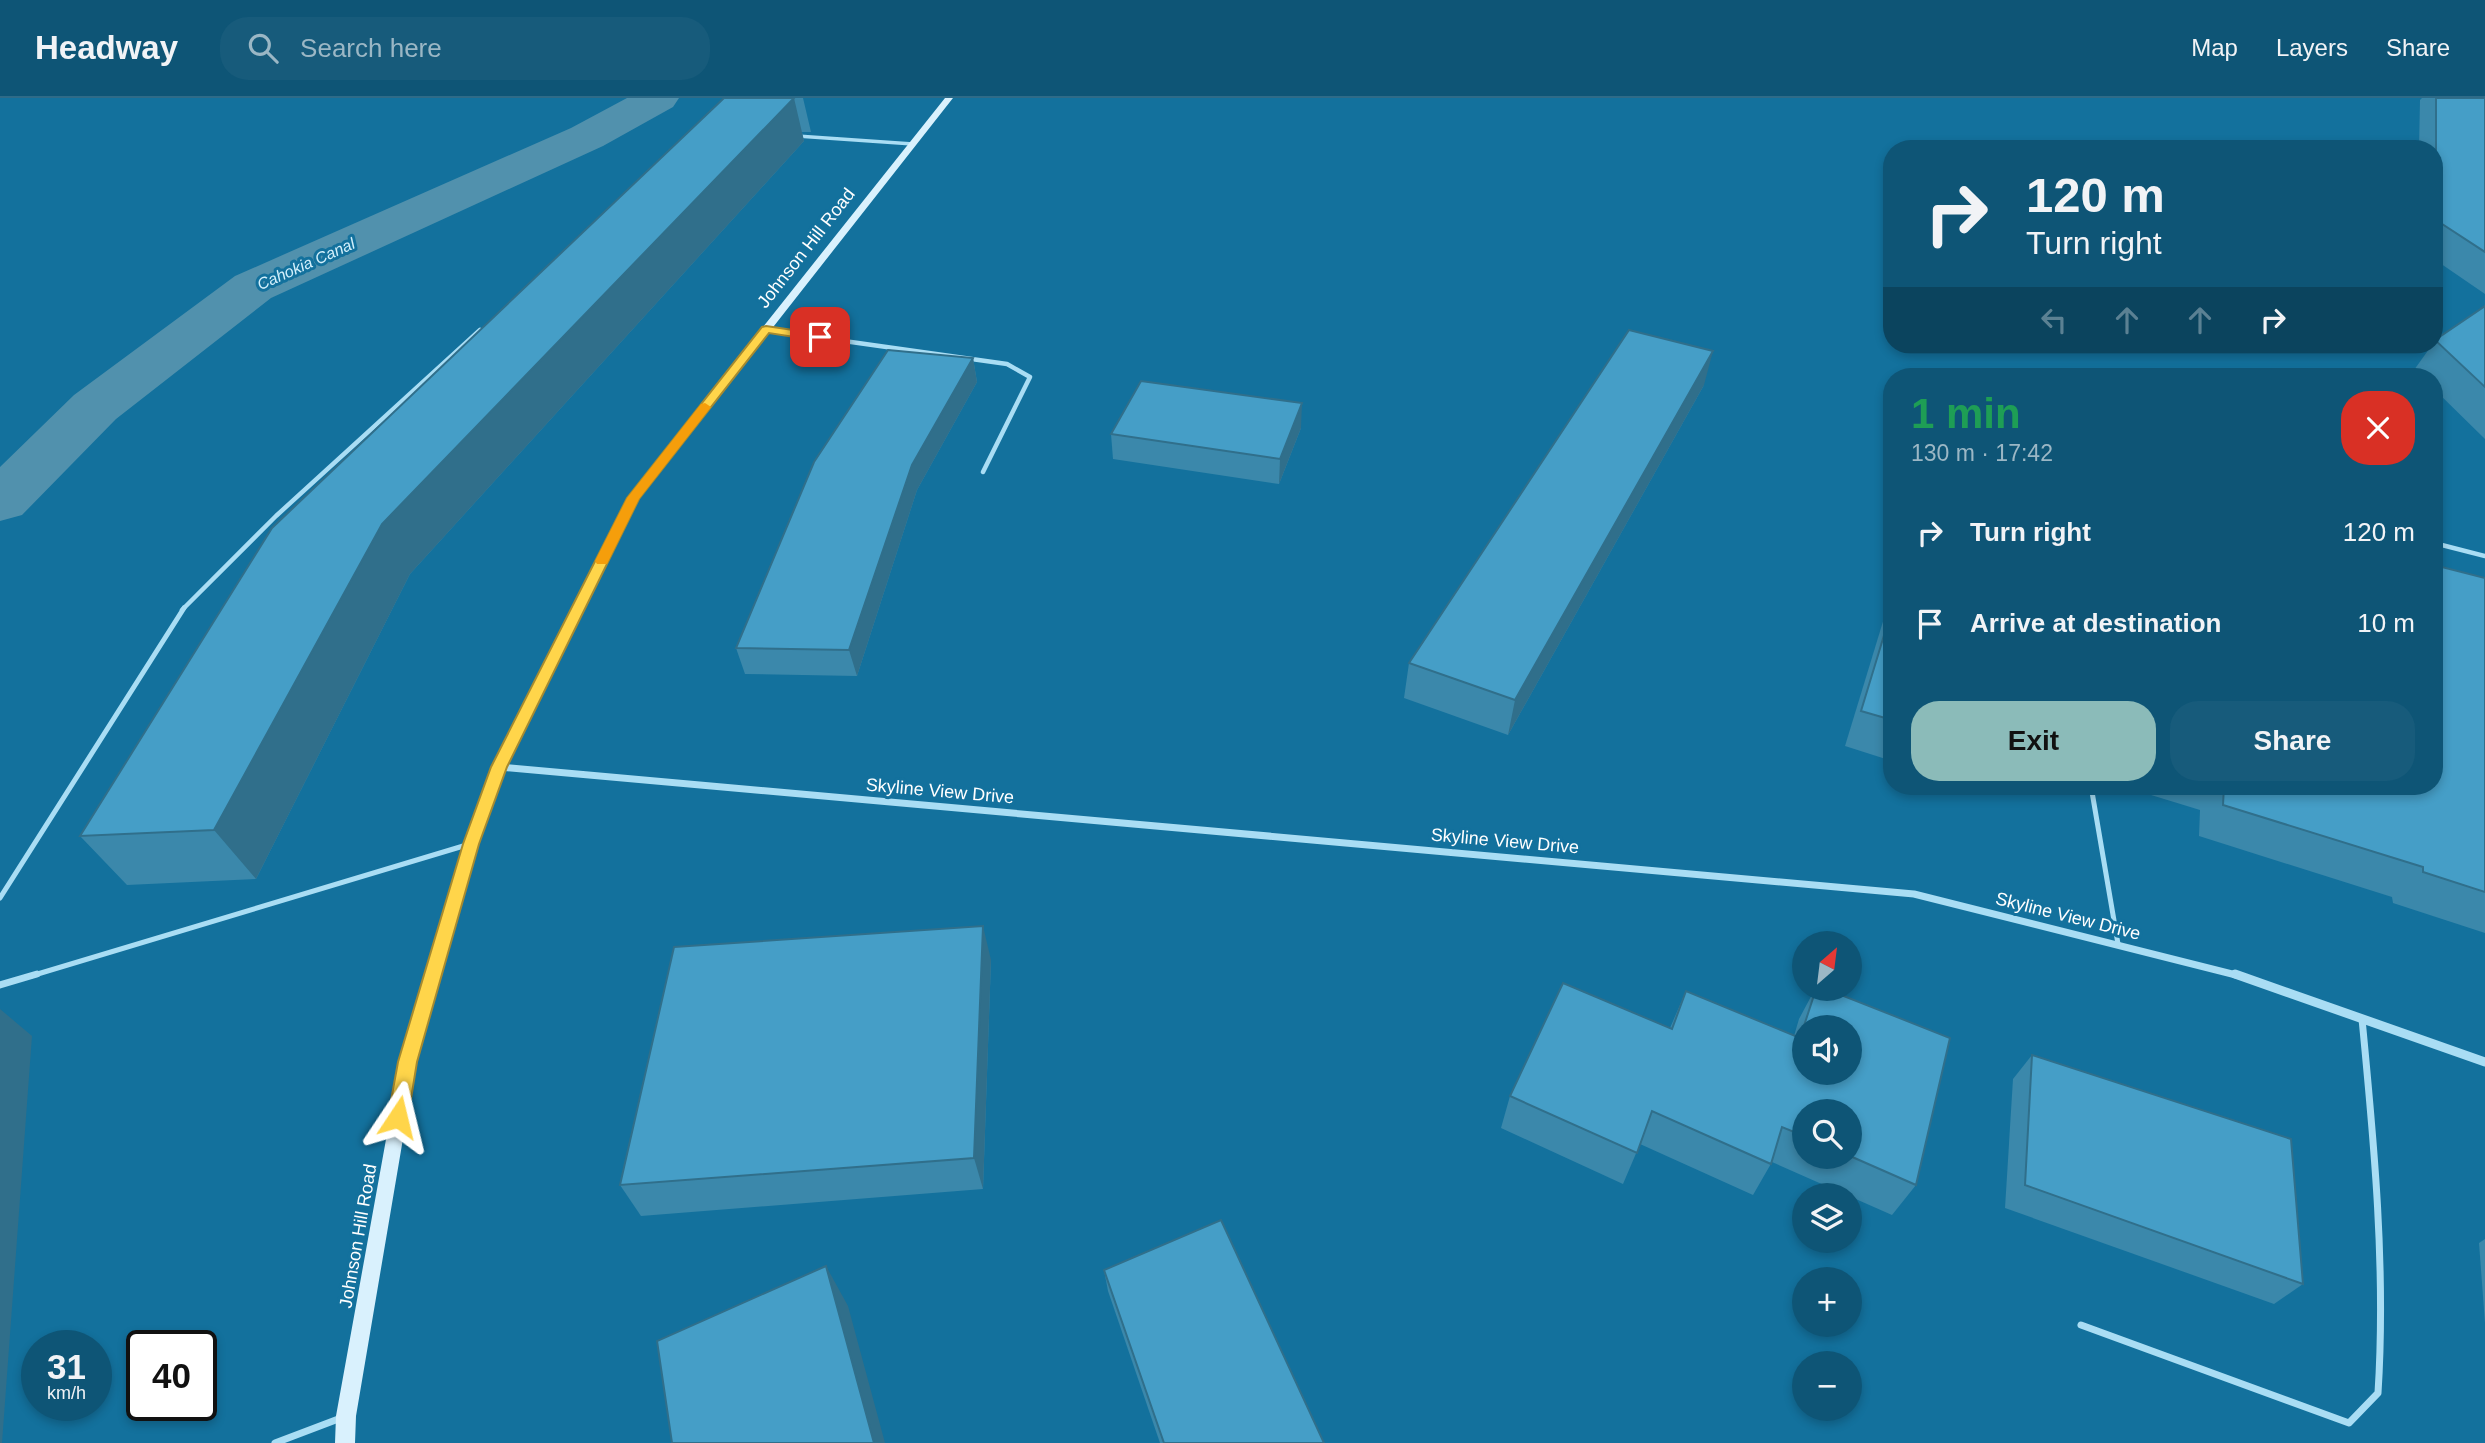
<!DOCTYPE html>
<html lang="en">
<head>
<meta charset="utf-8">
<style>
	:root { --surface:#0e5576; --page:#175b7b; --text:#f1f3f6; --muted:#9bb7c5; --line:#2e6b88; --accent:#8bbbb9 }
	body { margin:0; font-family:Helvetica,sans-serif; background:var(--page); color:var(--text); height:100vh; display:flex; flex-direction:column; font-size:26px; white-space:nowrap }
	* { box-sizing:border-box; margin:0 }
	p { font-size:23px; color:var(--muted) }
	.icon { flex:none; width:38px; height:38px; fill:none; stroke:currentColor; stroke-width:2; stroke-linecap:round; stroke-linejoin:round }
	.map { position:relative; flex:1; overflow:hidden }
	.drawer { position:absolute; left:1883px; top:270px; width:560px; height:427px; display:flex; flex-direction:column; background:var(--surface); border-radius:28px; box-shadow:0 4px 10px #0003 }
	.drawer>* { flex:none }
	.guide { position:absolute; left:1883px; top:42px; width:560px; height:214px; border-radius:28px; box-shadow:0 4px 10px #0003; background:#0e5576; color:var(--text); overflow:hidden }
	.needle { width:46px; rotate:28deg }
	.controls { position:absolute; left:1792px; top:833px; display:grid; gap:14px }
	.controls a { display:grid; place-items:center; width:70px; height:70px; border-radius:50%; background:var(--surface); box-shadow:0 4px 10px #0003; font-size:35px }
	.speed { position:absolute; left:21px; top:1232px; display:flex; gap:14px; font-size:35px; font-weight:700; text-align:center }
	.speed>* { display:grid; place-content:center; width:91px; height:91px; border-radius:50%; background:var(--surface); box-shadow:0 4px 10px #0003; line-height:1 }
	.speed small { font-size:18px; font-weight:400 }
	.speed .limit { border:4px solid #111; border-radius:10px; background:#fff; color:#111 }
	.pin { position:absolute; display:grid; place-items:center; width:60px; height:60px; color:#fff; margin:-30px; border-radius:14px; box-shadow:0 4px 10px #0006 }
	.me { position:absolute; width:77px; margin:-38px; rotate:10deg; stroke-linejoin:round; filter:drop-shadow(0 0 5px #0008) }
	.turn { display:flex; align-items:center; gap:24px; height:147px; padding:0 28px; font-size:32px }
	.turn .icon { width:91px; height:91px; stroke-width:2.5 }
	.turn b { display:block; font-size:49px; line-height:60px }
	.lanes { display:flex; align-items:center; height:66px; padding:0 28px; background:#0003; justify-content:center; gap:35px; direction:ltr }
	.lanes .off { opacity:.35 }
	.round { display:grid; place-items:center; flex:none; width:74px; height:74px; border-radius:28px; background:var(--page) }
	.head { display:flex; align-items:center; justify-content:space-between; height:119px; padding:0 28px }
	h1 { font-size:42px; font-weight:600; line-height:52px; color:#1e9e55 }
	.button { display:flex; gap:14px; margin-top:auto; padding:14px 28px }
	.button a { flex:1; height:80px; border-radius:28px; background:var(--accent); color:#111; font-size:28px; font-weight:600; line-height:80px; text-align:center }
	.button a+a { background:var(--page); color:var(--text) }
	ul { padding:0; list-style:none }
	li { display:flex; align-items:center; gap:21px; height:91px; padding:0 28px }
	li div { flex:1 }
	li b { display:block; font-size:26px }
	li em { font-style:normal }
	header { display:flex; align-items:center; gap:42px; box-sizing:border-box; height:98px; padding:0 35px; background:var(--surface); border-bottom:2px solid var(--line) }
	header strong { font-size:33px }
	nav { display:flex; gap:38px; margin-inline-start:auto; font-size:24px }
	.search { width:490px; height:63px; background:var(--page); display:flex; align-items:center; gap:18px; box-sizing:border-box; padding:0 24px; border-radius:28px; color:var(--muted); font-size:26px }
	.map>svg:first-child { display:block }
</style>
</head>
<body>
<header>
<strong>Headway</strong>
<div class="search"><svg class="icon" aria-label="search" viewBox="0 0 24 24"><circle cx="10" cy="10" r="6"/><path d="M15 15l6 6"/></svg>Search here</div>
<nav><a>Map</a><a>Layers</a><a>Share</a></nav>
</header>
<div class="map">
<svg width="2485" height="1345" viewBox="0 0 2485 1345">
	<rect width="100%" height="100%" fill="#13719d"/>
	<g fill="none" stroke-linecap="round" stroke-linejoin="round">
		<polygon fill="#5191ad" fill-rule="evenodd" points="627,0 679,0 673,9 603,48 271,200 116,321 22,417 0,423 0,369 74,297 235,178 571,30"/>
		<polyline stroke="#a9ddf4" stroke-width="3.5" points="797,38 913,46"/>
		<g stroke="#a9ddf4" stroke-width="4.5">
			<polyline points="766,232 1007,266 1030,279 983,374"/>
			<polyline points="2434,445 2485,458"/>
			<polyline points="182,512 276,418 480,232"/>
		</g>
		<g stroke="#a9ddf4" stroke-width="5">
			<polyline points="2091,688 2118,846"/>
			<polyline points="0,800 184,510"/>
			<polyline points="31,878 470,746"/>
		</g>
		<g stroke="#a9ddf4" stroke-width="7">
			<polyline points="0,887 37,876"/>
			<path d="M2081,1227L2349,1325L2378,1295C2386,1171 2374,1045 2362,921"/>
			<polyline points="275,1345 341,1320"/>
		</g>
		<polyline stroke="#a9ddf4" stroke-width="7" points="499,669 1914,796 2240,878"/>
		<polyline stroke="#a9ddf4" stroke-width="9" points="2235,876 2485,964"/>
		<polygon fill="#d9f1fd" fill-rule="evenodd" points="945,0 953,0 638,401 506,669 478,746 416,964 356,1318 355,1345 335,1345 336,1318 400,964 464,746 492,669 627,400"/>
	</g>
	<g fill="#3b88ab" fill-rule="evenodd">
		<polygon points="724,0 803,0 811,34 802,34 804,43 410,476 256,781 127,787 80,738"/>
		<polygon points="2422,0 2485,0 2485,196 2434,161 2434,51 2419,51 2420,2"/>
		<polygon points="2485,208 2485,341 2434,291 2434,278 2421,278 2414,272 2432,247 2434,247 2434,243"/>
		<polygon points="973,260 977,284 917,392 857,578 745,576 736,550"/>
		<polygon points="1704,287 1508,637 1404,600 1409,565"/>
		<polygon points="1301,330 1279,386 1113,361 1111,336"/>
		<polygon points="2434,467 2485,480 2485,835 2393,805 2392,799 2199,738 2200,712 2138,693 2139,688 2434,688"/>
		<polygon points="1892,494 1892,663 1845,648"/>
		<polygon points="991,862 983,1091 641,1118 620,1087"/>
		<path d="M1815,891H1826L1916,1087L1892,1117L1772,1064L1753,1097L1640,1046L1623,1086L1501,1030L1510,998L1670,930L1686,893L1794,938L1799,921ZM1804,1013H1850V1059H1804Z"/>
		<polygon points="2032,957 2303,1186 2274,1206 2005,1110 2013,981"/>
		<polygon points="2485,1141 2485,1225 2479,1145"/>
		<polygon points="1104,1172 1324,1345 1160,1345 1108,1193"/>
	</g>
	<g fill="#306f8b">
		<polygon points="794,0 804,43 410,476 256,781 214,732 382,426"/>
		<polygon points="1713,253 1704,287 1508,637 1515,602"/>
		<polygon points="973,260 977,284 917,392 857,578 849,552 912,367"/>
		<polygon points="1302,305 1301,330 1279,386 1280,361"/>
		<polygon points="983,828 991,862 983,1091 974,1060"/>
		<polygon points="0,911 32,938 2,1345 0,1345"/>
		<polygon points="826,1168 848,1208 885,1345 874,1345"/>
	</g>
	<g fill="#459ec7" stroke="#306f8b" stroke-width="2" fill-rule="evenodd">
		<polygon points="724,0 794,0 382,426 214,732 80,738 272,430"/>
		<polygon points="2436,0 2485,0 2485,154 2436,122"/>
		<polygon points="2485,208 2485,289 2435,242"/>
		<polygon points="1629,232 1713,253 1515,602 1409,565"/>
		<polygon points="888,252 973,260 912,367 849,552 736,550 814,364"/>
		<polygon points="1963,273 1986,278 1962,278"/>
		<polygon points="1141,283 1302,305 1280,361 1111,336"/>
		<polygon points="2434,467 2485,480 2485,794 2423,774 2423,769 2223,707 2224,688 2434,688 2434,579 2437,580 2434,558"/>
		<polygon points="1892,511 1892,622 1861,613"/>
		<polygon points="983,828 974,1060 620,1087 674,849"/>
		<path d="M1563,885L1672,931L1686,893L1800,940L1816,891H1826L1950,940L1916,1087L1850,1058V1013H1804V1038L1782,1029L1771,1066L1652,1013L1637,1055L1510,998ZM1804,929H1850V975H1804Z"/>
		<polygon points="2032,957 2291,1041 2303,1186 2025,1087"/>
		<polygon points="1221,1122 1324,1345 1164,1345 1104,1172"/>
		<polygon points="826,1168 874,1345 672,1345 657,1243"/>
	</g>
	<polygon fill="#ffd54a" stroke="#a68a30" stroke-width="2" points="766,228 820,236 826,239 820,243 769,235 639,401 507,669 479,746 417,964 408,1019 405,1025 398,1028 391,1025 388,1019 398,964 463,746 491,669 627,400 762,229"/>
	<polygon fill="#f59e0b" points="705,305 711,309 639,401 607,466 597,466 595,463 627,400 701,306"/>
	<g text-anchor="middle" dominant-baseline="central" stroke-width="6" stroke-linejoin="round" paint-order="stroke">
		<g font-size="16" font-style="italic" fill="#d3f0fc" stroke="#13719d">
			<text transform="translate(306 166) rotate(-24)">Cahokia Canal</text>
		</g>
		<g font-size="18" fill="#fff" stroke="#13719d">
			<text transform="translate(806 150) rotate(-52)">Johnson Hill Road</text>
			<text transform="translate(940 693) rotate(5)">Skyline View Drive</text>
			<text transform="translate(1505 743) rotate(5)">Skyline View Drive</text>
			<text transform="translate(2068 818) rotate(14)">Skyline View Drive</text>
			<text transform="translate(358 1138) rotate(-80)">Johnson Hill Road</text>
		</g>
	</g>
</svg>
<div class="controls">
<a><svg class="needle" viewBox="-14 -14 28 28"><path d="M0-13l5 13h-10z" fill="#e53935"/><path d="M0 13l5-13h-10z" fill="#9bb7c5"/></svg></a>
<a><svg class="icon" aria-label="sound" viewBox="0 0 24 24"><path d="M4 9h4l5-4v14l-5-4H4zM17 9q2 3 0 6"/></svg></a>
<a><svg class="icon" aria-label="search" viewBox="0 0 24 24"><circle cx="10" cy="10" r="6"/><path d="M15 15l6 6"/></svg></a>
<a><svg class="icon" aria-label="layers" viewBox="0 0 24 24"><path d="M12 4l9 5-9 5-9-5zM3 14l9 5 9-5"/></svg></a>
<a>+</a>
<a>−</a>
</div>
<div class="speed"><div>31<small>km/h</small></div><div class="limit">40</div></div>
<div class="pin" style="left:820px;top:239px;background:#d93025"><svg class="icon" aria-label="arrive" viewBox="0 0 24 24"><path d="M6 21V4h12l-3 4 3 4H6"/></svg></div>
<svg class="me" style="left:398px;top:1019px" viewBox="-20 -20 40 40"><path d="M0-17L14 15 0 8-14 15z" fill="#ffd54a" stroke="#fff" stroke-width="4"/></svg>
<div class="guide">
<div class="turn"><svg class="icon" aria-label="right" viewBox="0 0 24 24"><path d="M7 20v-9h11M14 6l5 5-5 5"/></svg><div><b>120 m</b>Turn right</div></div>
<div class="lanes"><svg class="icon off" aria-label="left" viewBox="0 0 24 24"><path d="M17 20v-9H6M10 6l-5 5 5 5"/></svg><svg class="icon off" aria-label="ahead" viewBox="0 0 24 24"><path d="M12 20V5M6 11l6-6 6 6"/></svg><svg class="icon off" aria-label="ahead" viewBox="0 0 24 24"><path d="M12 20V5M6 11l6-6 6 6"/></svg><svg class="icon" aria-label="right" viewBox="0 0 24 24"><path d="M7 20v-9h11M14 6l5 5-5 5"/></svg></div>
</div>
<section class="drawer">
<div class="head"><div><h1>1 min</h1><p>130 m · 17:42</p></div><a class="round" style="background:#d93025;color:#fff"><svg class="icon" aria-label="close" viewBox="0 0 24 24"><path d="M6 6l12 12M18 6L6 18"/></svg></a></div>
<ul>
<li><svg class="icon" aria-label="right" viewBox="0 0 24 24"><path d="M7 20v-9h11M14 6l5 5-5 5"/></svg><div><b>Turn right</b></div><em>120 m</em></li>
<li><svg class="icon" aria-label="arrive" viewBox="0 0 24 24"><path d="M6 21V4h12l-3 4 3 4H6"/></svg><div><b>Arrive at destination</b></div><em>10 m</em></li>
</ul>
<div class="button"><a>Exit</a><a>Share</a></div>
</section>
</div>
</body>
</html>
